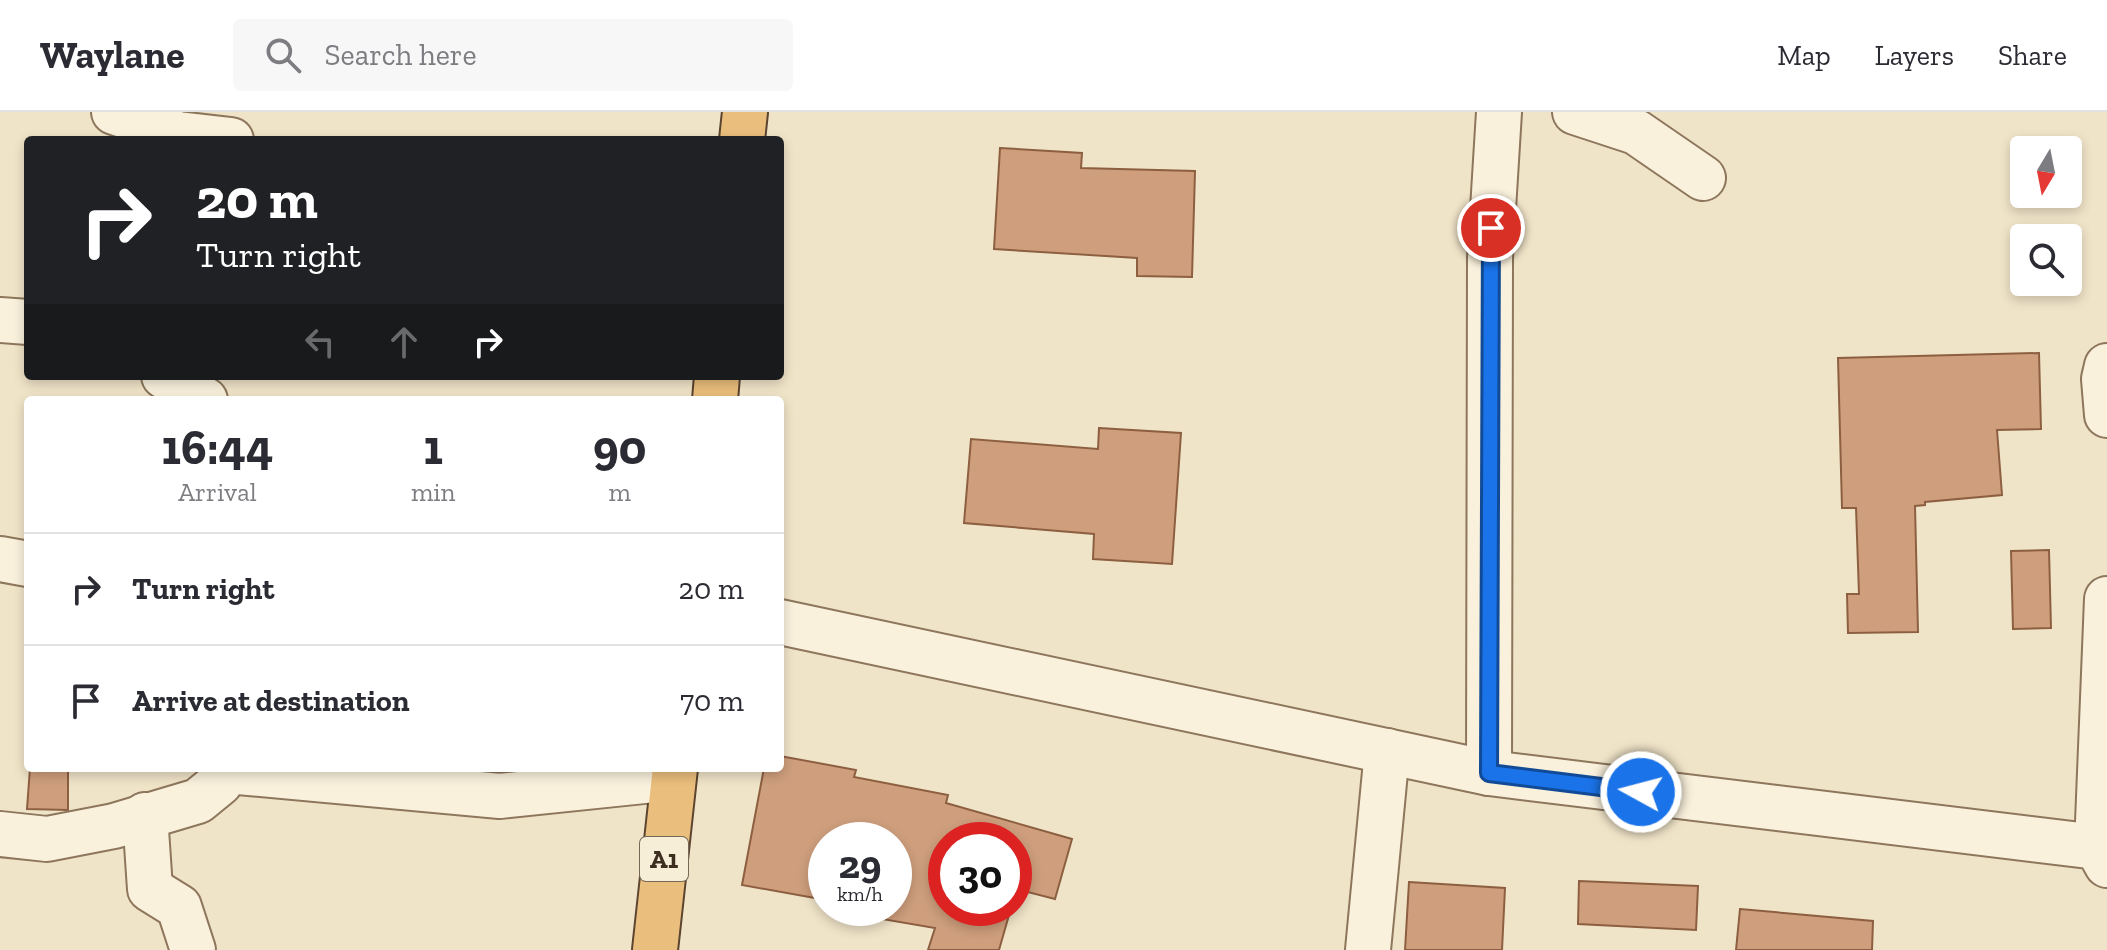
<!DOCTYPE html>
<html lang="en">
<head>
<meta charset="utf-8">
<style>
	:root { --surface:#fff; --page:#f7f7f7; --text:#2b2b33; --muted:#7c7c81; --line:#e1e1e2 }
	body { margin:0; font-family:"Zilla Slab",serif; background:var(--page); color:var(--text); height:100vh; display:flex; flex-direction:column; font-size:30px; white-space:nowrap }
	* { box-sizing:border-box; margin:0 }
	p { font-size:26px; color:var(--muted) }
	.icon { flex:none; width:44px; height:44px; fill:none; stroke:currentColor; stroke-width:2; stroke-linecap:round; stroke-linejoin:round }
	.map { position:relative; flex:1; overflow:hidden }
	.sheet { position:absolute; left:24px; top:284px; width:760px; height:376px; display:flex; flex-direction:column; background:var(--surface); border-radius:8px; box-shadow:0 4px 12px #0003 }
	.sheet>* { flex:none }
	.top-card { position:absolute; left:24px; top:24px; width:760px; height:244px; border-radius:8px; box-shadow:0 4px 12px #0003; background:#202124; color:#fff; overflow:hidden }
	.needle { width:52px; rotate:190deg }
	.tools { position:absolute; left:2010px; top:24px; display:grid; gap:16px }
	.tools a { display:grid; place-items:center; width:72px; height:72px; border-radius:8px; background:var(--surface); box-shadow:0 4px 12px #0003; font-size:40px }
	.speed { position:absolute; left:808px; top:710px; display:flex; gap:16px; font-size:40px; font-weight:700; text-align:center }
	.speed>* { display:grid; place-content:center; width:104px; height:104px; border-radius:50%; background:var(--surface); box-shadow:0 4px 12px #0003; line-height:1 }
	.speed small { font-size:20px; font-weight:400 }
	.speed .limit { border:12px solid #d22; background:#fff; color:#111 }
	.pin { position:absolute; display:grid; place-items:center; width:68px; height:68px; color:#fff; margin:-34px; border:4px solid #fff; border-radius:50%; box-shadow:0 2px 8px #0007 }
	.me { position:absolute; width:88px; margin:-44px; rotate:277deg; stroke-linejoin:round; filter:drop-shadow(0 0 6px #0008) }
	.turn { display:flex; align-items:center; gap:28px; height:168px; padding:0 40px; font-size:36px }
	.turn .icon { width:104px; height:104px; stroke-width:2.5 }
	.turn b { display:block; font-size:56px; line-height:68px }
	.lanes { display:flex; align-items:center; height:76px; padding:0 40px; background:#0003; justify-content:center; gap:40px; direction:ltr }
	.lanes .off { opacity:.35 }
	.eta { display:flex; justify-content:space-evenly; align-items:center; height:136px; text-align:center }
	.eta b { font-size:48px; font-weight:700; line-height:56px }
	ul { padding:0; list-style:none }
	li { display:flex; align-items:center; gap:24px; height:112px; padding:0 40px; border-top:2px solid var(--line) }
	li div { flex:1 }
	li b { display:block; font-size:30px }
	li em { font-style:normal }
	header { display:flex; align-items:center; gap:48px; box-sizing:border-box; height:112px; padding:0 40px; background:var(--surface); border-bottom:2px solid var(--line) }
	header strong { font-size:38px }
	nav { display:flex; gap:44px; margin-inline-start:auto; font-size:28px }
	.search { width:560px; height:72px; background:var(--page); display:flex; align-items:center; gap:20px; box-sizing:border-box; padding:0 28px; border-radius:8px; color:var(--muted); font-size:30px }
	.map>svg:first-child { display:block }
</style>
</head>
<body>
<header>
<strong>Waylane</strong>
<div class="search"><svg class="icon" aria-label="search" viewBox="0 0 24 24"><circle cx="10" cy="10" r="6"/><path d="M15 15l6 6"/></svg>Search here</div>
<nav><a>Map</a><a>Layers</a><a>Share</a></nav>
</header>
<div class="map">
<svg width="2107" height="838" viewBox="0 0 2107 838">
	<rect width="100%" height="100%" fill="#f0e4c8"/>
	<g fill="#cf9f7d" stroke="#8d5f41" stroke-width="2">
		<polygon points="1000,36 1082,41 1081,56 1195,59 1192,165 1137,164 1137,146 994,137"/>
		<polygon points="2039,241 2041,317 1997,318 2002,383 1925,390 1925,393 1915,394 1918,520 1848,521 1847,482 1859,482 1856,396 1842,396 1838,246"/>
		<polygon points="1099,316 1181,321 1172,452 1093,447 1094,422 964,411 971,327 1098,337"/>
		<polygon points="2049,438 2051,516 2013,517 2011,439"/>
		<polygon points="780,644 856,658 854,665 948,683 946,691 1072,727 1055,787 1016,777 1014,785 1014,728 946,728 946,796 1011,796 999,838 928,838 935,816 835,799 835,796 894,796 894,728 826,728 826,788 742,773 764,656 780,656"/>
		<polygon points="30,656 68,656 68,698 27,697"/>
		<polygon points="1579,769 1698,774 1696,818 1578,812"/>
		<polygon points="1409,770 1505,776 1502,838 1405,838"/>
		<polygon points="1740,797 1873,809 1872,838 1736,838"/>
	</g>
	<g fill="none" stroke-linecap="round" stroke-linejoin="round">
		<g stroke="#8d765c" stroke-width="48">
			<g id="minor">
				<polyline points="114,0 178,22 231,28"/>
				<polyline points="1575,0 1636,20 1703,66"/>
				<polyline points="0,208 28,210"/>
				<polyline points="2107,254 2104,267 2107,303"/>
				<polyline points="164,264 205,288"/>
				<polyline points="0,447 28,452"/>
				<polyline points="780,510 1489,661 2097,735 2107,753"/>
				<polyline points="227,659 500,684 673,666"/>
				<polyline points="1489,661 1490,146 1499,0"/>
				<polyline points="145,703 150,777 179,795 193,838"/>
				<polyline points="0,722 47,727 114,714 198,689 220,671 228,656"/>
				<polyline points="2097,735 2107,487"/>
				<polyline points="1368,838 1387,639"/>
			</g>
		</g>
		<g stroke="#5b4430" stroke-width="48">
			<g id="trunk">
				<polyline points="742,28 745,0"/>
				<polyline points="715,288 717,264"/>
				<polyline points="655,838 675,656"/>
			</g>
		</g>
		<use href="#minor" stroke="#faf1dc" stroke-width="44"/>
		<use href="#trunk" stroke="#eabe7c" stroke-width="44"/>
	</g>
	<g fill="none" stroke-linecap="round" stroke-linejoin="round">
		<g stroke="#114b97" stroke-width="20">
			<polyline id="route" points="1491,116 1489,661 1641,680"/>
		</g>
		<use href="#route" stroke="#1a73e8" stroke-width="14"/>
	</g>
	<g text-anchor="middle" dominant-baseline="central" stroke-width="8" stroke-linejoin="round" paint-order="stroke">
		<rect fill="#f7eed8" stroke="#756857" stroke-width="2" x="640" y="725" width="48" height="44" rx="6"/>
		<g font-size="26" font-weight="bold" fill="#3d2e20">
			<text x="664" y="747">A1</text>
		</g>
	</g>
</svg>
<div class="tools">
<a><svg class="needle" viewBox="-14 -14 28 28"><path d="M0-13l5 13h-10z" fill="#e53935"/><path d="M0 13l5-13h-10z" fill="#7c7c81"/></svg></a>
<a><svg class="icon" aria-label="search" viewBox="0 0 24 24"><circle cx="10" cy="10" r="6"/><path d="M15 15l6 6"/></svg></a>
</div>
<div class="speed"><div>29<small>km/h</small></div><div class="limit">30</div></div>
<div class="pin" style="left:1491px;top:116px;background:#d93025"><svg class="icon" aria-label="arrive" viewBox="0 0 24 24"><path d="M6 21V4h12l-3 4 3 4H6"/></svg></div>
<svg class="me" style="left:1641px;top:680px" viewBox="-20 -20 40 40"><circle r="17" fill="#1a73e8" stroke="#fff" stroke-width="3"/><path d="M0-11L8 9 0 5-8 9z" fill="#fff"/></svg>
<div class="top-card">
<div class="turn"><svg class="icon" aria-label="right" viewBox="0 0 24 24"><path d="M7 20v-9h11M14 6l5 5-5 5"/></svg><div><b>20 m</b>Turn right</div></div>
<div class="lanes"><svg class="icon off" aria-label="left" viewBox="0 0 24 24"><path d="M17 20v-9H6M10 6l-5 5 5 5"/></svg><svg class="icon off" aria-label="ahead" viewBox="0 0 24 24"><path d="M12 20V5M6 11l6-6 6 6"/></svg><svg class="icon" aria-label="right" viewBox="0 0 24 24"><path d="M7 20v-9h11M14 6l5 5-5 5"/></svg></div>
</div>
<section class="sheet">
<div class="eta">
<div><b>16:44</b><p>Arrival</p></div>
<div><b>1</b><p>min</p></div>
<div><b>90</b><p>m</p></div>
</div>
<ul>
<li><svg class="icon" aria-label="right" viewBox="0 0 24 24"><path d="M7 20v-9h11M14 6l5 5-5 5"/></svg><div><b>Turn right</b></div><em>20 m</em></li>
<li><svg class="icon" aria-label="arrive" viewBox="0 0 24 24"><path d="M6 21V4h12l-3 4 3 4H6"/></svg><div><b>Arrive at destination</b></div><em>70 m</em></li>
</ul>
</section>
</div>
</body>
</html>
